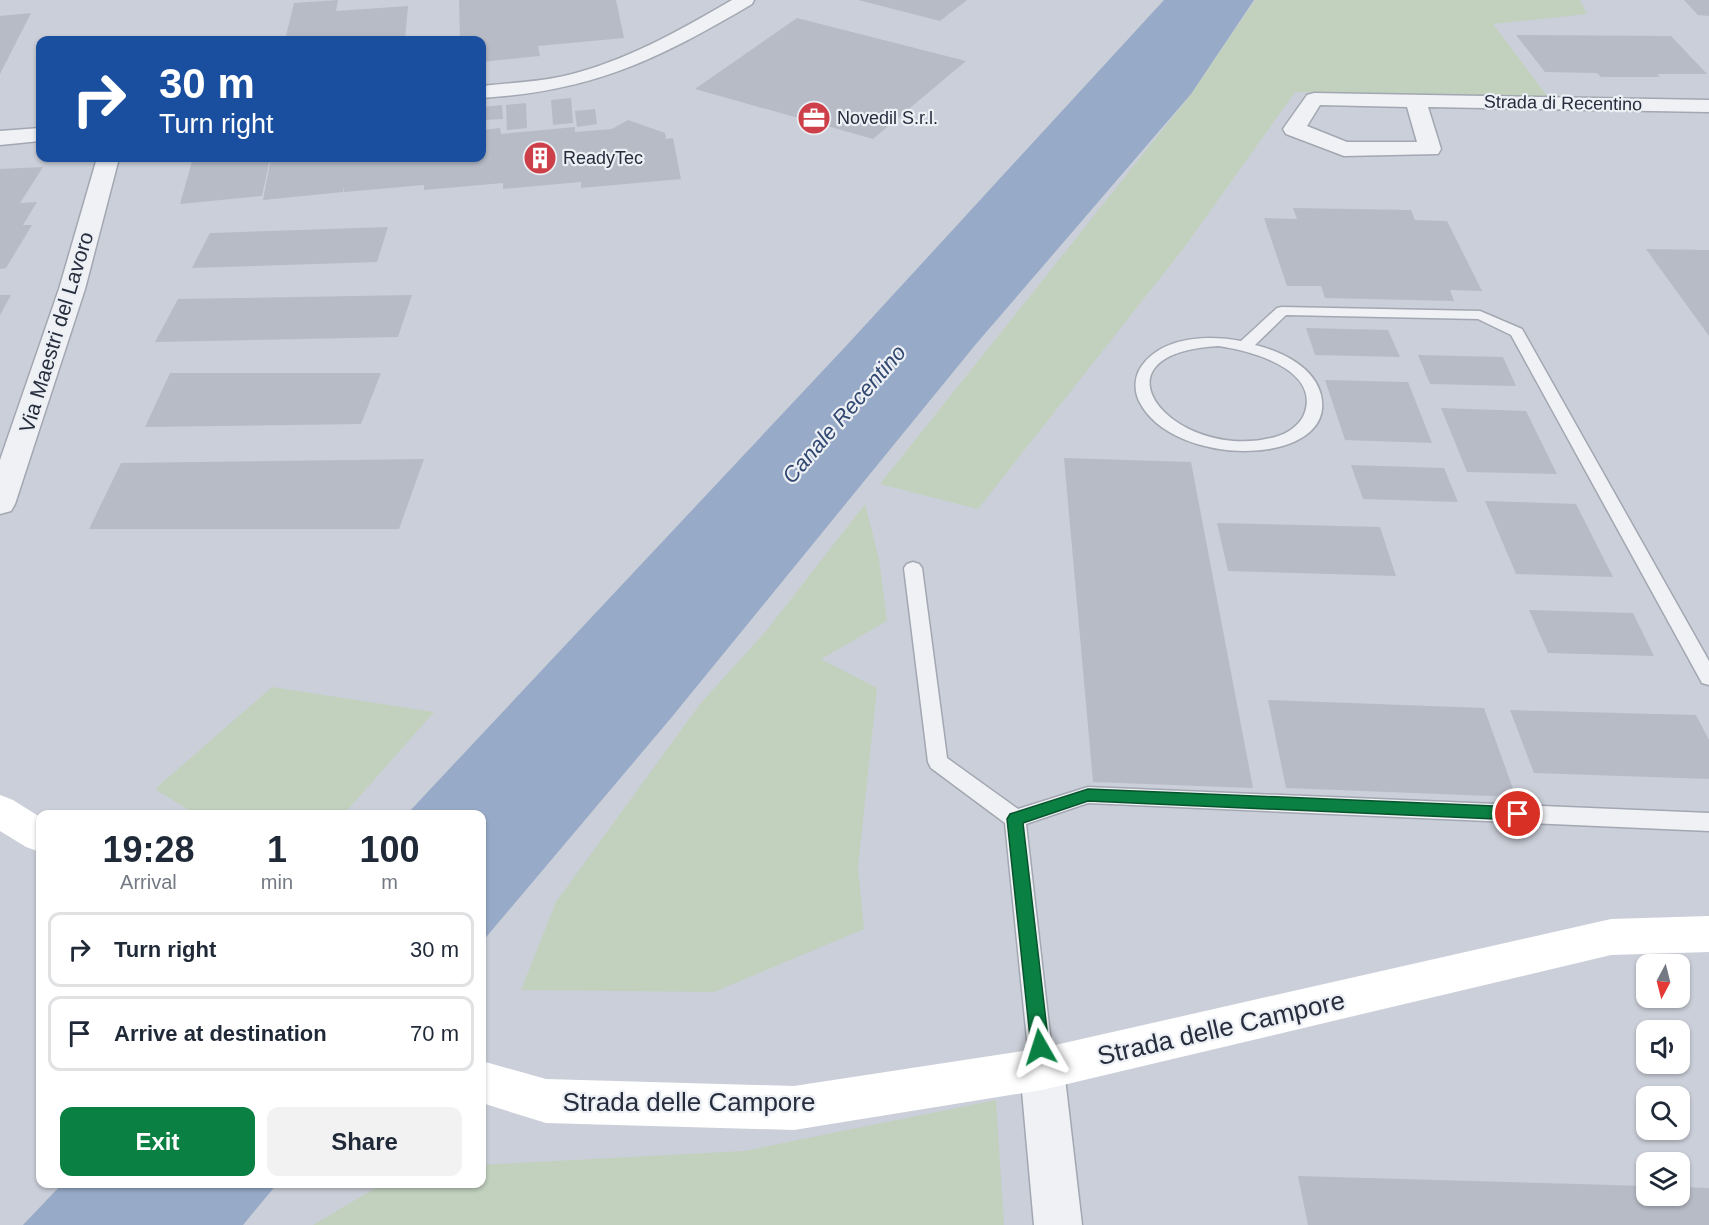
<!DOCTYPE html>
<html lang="en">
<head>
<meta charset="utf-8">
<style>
	:root { --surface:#fff; --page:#f2f2f3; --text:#1f2937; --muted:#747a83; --line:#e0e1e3; --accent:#0b8043 }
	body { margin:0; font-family:Arial,sans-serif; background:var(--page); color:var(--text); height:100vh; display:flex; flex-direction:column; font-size:22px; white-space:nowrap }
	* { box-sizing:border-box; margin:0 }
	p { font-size:20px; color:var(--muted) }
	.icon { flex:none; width:33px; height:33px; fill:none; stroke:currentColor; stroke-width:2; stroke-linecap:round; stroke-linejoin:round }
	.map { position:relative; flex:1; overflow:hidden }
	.drawer { position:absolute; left:36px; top:810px; width:450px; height:378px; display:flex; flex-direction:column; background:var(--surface); border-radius:12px; box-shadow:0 2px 4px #0004 }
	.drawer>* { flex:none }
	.guide { position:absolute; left:36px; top:36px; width:450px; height:126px; border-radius:12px; box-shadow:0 2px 4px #0004; background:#1a4fa0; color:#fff; overflow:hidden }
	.needle { width:39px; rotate:187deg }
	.buttons { position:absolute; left:1636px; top:954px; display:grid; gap:12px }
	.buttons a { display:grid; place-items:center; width:54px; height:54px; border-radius:12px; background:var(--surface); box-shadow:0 2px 4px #0004; font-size:30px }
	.pin { position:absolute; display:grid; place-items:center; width:51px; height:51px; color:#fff; margin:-26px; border:3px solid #fff; border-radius:50%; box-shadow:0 2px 6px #0007 }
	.me { position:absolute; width:66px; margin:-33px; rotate:354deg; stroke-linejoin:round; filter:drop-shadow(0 0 4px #0008) }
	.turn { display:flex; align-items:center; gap:21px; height:126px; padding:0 24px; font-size:27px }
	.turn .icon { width:78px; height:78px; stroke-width:2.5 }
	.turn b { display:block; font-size:42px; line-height:51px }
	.eta { display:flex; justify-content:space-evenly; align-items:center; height:102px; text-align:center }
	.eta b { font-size:36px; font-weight:600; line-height:42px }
	.button { display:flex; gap:12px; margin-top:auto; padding:12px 24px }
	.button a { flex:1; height:69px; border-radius:12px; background:var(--accent); color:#fff; font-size:24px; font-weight:600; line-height:69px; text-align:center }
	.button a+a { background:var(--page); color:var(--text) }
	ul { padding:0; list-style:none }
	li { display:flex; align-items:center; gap:18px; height:75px; margin:0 12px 9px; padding:0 12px; border:3px solid var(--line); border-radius:12px }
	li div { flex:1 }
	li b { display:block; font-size:22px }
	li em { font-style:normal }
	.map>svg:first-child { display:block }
</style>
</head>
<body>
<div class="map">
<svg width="1709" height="1225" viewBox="0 0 1709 1225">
	<rect width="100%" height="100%" fill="#dde0e7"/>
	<path fill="#cbcfd9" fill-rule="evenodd" d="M0,0H1709V1225H0ZM40,40H482V158H40ZM40,814H482V1184H40ZM1647,964H1680V998H1647ZM1647,1030H1680V1064H1647ZM1647,1096H1680V1130H1647ZM1647,1162H1680V1196H1647Z"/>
	<g fill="#c1d1be">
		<polygon points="1255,0 1580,0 1587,14 1493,24 1548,97 1295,92 1183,249 978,509 880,484 1191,94"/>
		<polygon points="865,504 879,559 887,621 821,659 877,688 858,867 864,929 714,992 521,990 556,902 700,704 766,631"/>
		<polygon points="272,687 434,712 344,814 195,814 155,789"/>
		<polygon points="996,1100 1004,1225 313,1225 382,1184 482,1184 482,1165 744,1151"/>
	</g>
	<g fill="#97aac7">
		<polygon points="1164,0 1254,0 1191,94 976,344 671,718 482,942 482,814 407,814 846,346"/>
		<polygon points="62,1184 277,1184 243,1225 23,1225"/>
	</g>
	<g fill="#b7bbc6">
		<polygon points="338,0 336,11 408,6 405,40 285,40 294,3"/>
		<polygon points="459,0 616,0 624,38 538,46 540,56 482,62 482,40 460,40"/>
		<polygon points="858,0 967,0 940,21"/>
		<polygon points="1684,0 1709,0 1709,16 1698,15"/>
		<polygon points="31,13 0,74 0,16"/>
		<polygon points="797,18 966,61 873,139 695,89"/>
		<polygon points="1516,35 1671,36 1707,74 1657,74 1660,77 1601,77 1597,73 1545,72"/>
		<polygon points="571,98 573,123 553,125 551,100"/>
		<polygon points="526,103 527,128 507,130 506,105"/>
		<polygon points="502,105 503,119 483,120 483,107"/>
		<polygon points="595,109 597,124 577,127 575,111"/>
		<polygon points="628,120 665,133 666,139 673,138 681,179 581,188 581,182 503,189 503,183 424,190 424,185 344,192 344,186 343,192 263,200 271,158 482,158 482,130 500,128 501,134 575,127 575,132 612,129"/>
		<polygon points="193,158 270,158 262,196 180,204"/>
		<polygon points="43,167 20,203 37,202 23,225 32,225 6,268 0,269 0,169"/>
		<polygon points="1293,208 1411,210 1415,220 1447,221 1482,291 1450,290 1454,301 1325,298 1321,286 1287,286 1264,218 1297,219"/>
		<polygon points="388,227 377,262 192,268 210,233"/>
		<polygon points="1646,249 1709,250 1709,336"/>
		<polygon points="0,295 11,295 0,315"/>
		<polygon points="412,295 398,337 155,342 178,299"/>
		<polygon points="1306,328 1388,330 1400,357 1315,355"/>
		<polygon points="1418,355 1503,357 1516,386 1430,384"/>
		<polygon points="170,373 381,373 361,424 145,427"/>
		<polygon points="1325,380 1408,382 1432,443 1345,440"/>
		<polygon points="1441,408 1526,411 1557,474 1467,472"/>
		<polygon points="1064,458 1191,462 1253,788 1093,782"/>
		<polygon points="424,459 399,529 89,529 121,463"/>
		<polygon points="1351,465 1444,468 1458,502 1363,499"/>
		<polygon points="1485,501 1576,504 1613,577 1516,574"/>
		<polygon points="1217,523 1380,527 1396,576 1228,571"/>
		<polygon points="1529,610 1633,613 1654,656 1548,653"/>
		<polygon points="1268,700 1484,708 1516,797 1286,788"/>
		<polygon points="1510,710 1696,715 1709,740 1709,779 1534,773"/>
		<polygon points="1298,1176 1647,1186 1647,1196 1680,1196 1680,1187 1709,1188 1709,1225 1308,1225"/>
	</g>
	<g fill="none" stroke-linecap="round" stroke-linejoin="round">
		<g stroke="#a2a7b1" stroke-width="3">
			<g id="lane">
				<path d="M1282,307L1480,311L1522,329L1709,661V685L1702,683L1511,335L1478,319L1286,315L1255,345C1280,351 1314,366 1321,395C1338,467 1173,470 1139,401C1133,388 1135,373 1144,363C1166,336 1210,335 1241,341L1277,308ZM1218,346C1248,350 1319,368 1305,412C1301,425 1287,434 1275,437C1176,464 1081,354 1218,346Z"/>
				<polygon points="913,562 919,564 922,568 947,758 1018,809 1088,787 1709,813 1709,831 1088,803 1026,824 1054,1069 1050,1077 1042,1081 1034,1077 1030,1069 1005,823 931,768 928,762 904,568 907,564"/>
			</g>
		</g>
		<g stroke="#a2a7b1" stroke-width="3">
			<g id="street">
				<path d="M732,0H754L752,4C657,60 593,91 482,98V86C509,83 537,82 564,76C624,62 679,31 732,0Z"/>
				<path d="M1314,93L1709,100V112L1428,107L1441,149L1438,154L1344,156L1286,134L1283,129L1307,95ZM1320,105L1407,107L1417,142H1347L1307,126Z"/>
				<polygon points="40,128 40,141 0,145 0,131"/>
				<polygon points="97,158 119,158 85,289 15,504 11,511 0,514 0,460 59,289"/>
				<polygon points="1042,1048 1057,1054 1064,1069 1082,1225 1034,1225 1020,1069 1027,1054"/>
			</g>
		</g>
		<use href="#lane" fill="#eff1f5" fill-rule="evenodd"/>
		<use href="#street" fill="#eff1f5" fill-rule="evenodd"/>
		<g fill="#fff" fill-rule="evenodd">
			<polygon points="0,795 13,800 40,817 40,852 26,847 0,831"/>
			<polygon points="1709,916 1709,952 1611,955 1042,1090 794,1130 546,1123 482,1103 482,1061 546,1079 794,1086 1042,1048 1611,919"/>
		</g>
	</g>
	<polygon fill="#0b8043" stroke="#07532c" stroke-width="1.5" points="1088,789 1518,807 1524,809 1526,814 1524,818 1518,820 1088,801 1023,823 1049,1047 1046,1053 1040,1055 1034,1053 1031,1047 1007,819 1010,814"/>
	<defs>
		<g id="office-disc" transform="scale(1.725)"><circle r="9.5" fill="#ce4049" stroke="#eceff4"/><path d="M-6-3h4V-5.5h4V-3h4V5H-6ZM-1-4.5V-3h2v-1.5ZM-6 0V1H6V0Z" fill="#fff"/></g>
		<g id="building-disc" transform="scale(1.725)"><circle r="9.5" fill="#ce4049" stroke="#eceff4"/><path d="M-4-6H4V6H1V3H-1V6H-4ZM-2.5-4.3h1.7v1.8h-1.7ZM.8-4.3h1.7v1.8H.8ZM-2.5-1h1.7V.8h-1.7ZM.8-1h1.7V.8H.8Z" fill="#fff"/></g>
	</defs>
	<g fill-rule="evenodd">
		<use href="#office-disc" x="814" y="118"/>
		<use href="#building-disc" x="540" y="158"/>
	</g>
	<g text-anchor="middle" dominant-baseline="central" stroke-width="4.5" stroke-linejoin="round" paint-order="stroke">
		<g font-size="18" fill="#262d3d" stroke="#eceff4">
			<text transform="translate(1563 103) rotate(1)">Strada di Recentino</text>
		</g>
		<g font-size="18" fill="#262d3d" stroke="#eceff4" text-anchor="start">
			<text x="837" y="118">Novedil S.r.l.</text>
			<text x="563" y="158">ReadyTec</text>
		</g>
		<g font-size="21" fill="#262d3d" stroke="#eceff4">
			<text transform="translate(56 332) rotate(-73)">Via Maestri del Lavoro</text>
		</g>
		<g font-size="22" font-style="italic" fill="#314871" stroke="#eceff4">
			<text transform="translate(844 414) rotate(-49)">Canale Recentino</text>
		</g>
		<g font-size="26" fill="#262d3d" stroke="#eceff4">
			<text transform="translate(1221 1028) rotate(-13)">Strada delle Campore</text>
			<text x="689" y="1102">Strada delle Campore</text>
		</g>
	</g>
</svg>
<div class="buttons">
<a><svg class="needle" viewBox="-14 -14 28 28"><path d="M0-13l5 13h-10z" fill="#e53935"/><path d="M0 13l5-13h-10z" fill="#747a83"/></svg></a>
<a><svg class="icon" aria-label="sound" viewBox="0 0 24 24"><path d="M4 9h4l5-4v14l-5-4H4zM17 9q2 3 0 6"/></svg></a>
<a><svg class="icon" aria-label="search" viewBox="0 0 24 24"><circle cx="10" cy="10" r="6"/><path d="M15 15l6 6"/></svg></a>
<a><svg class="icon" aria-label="layers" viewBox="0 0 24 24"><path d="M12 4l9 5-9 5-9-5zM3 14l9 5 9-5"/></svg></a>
</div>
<div class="pin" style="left:1518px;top:814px;background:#d93025"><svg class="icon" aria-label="arrive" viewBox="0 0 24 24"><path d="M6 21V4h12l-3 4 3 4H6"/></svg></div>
<svg class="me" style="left:1040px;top:1047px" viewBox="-20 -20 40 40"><path d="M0-17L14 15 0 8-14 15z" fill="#0b8043" stroke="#fff" stroke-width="4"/></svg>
<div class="guide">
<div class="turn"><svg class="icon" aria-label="right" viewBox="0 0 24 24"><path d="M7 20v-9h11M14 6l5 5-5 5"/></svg><div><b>30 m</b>Turn right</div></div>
</div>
<section class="drawer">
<div class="eta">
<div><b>19:28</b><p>Arrival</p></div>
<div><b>1</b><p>min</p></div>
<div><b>100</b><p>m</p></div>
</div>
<ul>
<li><svg class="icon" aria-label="right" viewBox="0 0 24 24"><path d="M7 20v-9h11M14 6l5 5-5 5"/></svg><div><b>Turn right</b></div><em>30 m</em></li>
<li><svg class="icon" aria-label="arrive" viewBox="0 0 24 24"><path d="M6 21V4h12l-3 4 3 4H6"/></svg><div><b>Arrive at destination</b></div><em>70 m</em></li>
</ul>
<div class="button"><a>Exit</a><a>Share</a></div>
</section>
</div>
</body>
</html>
